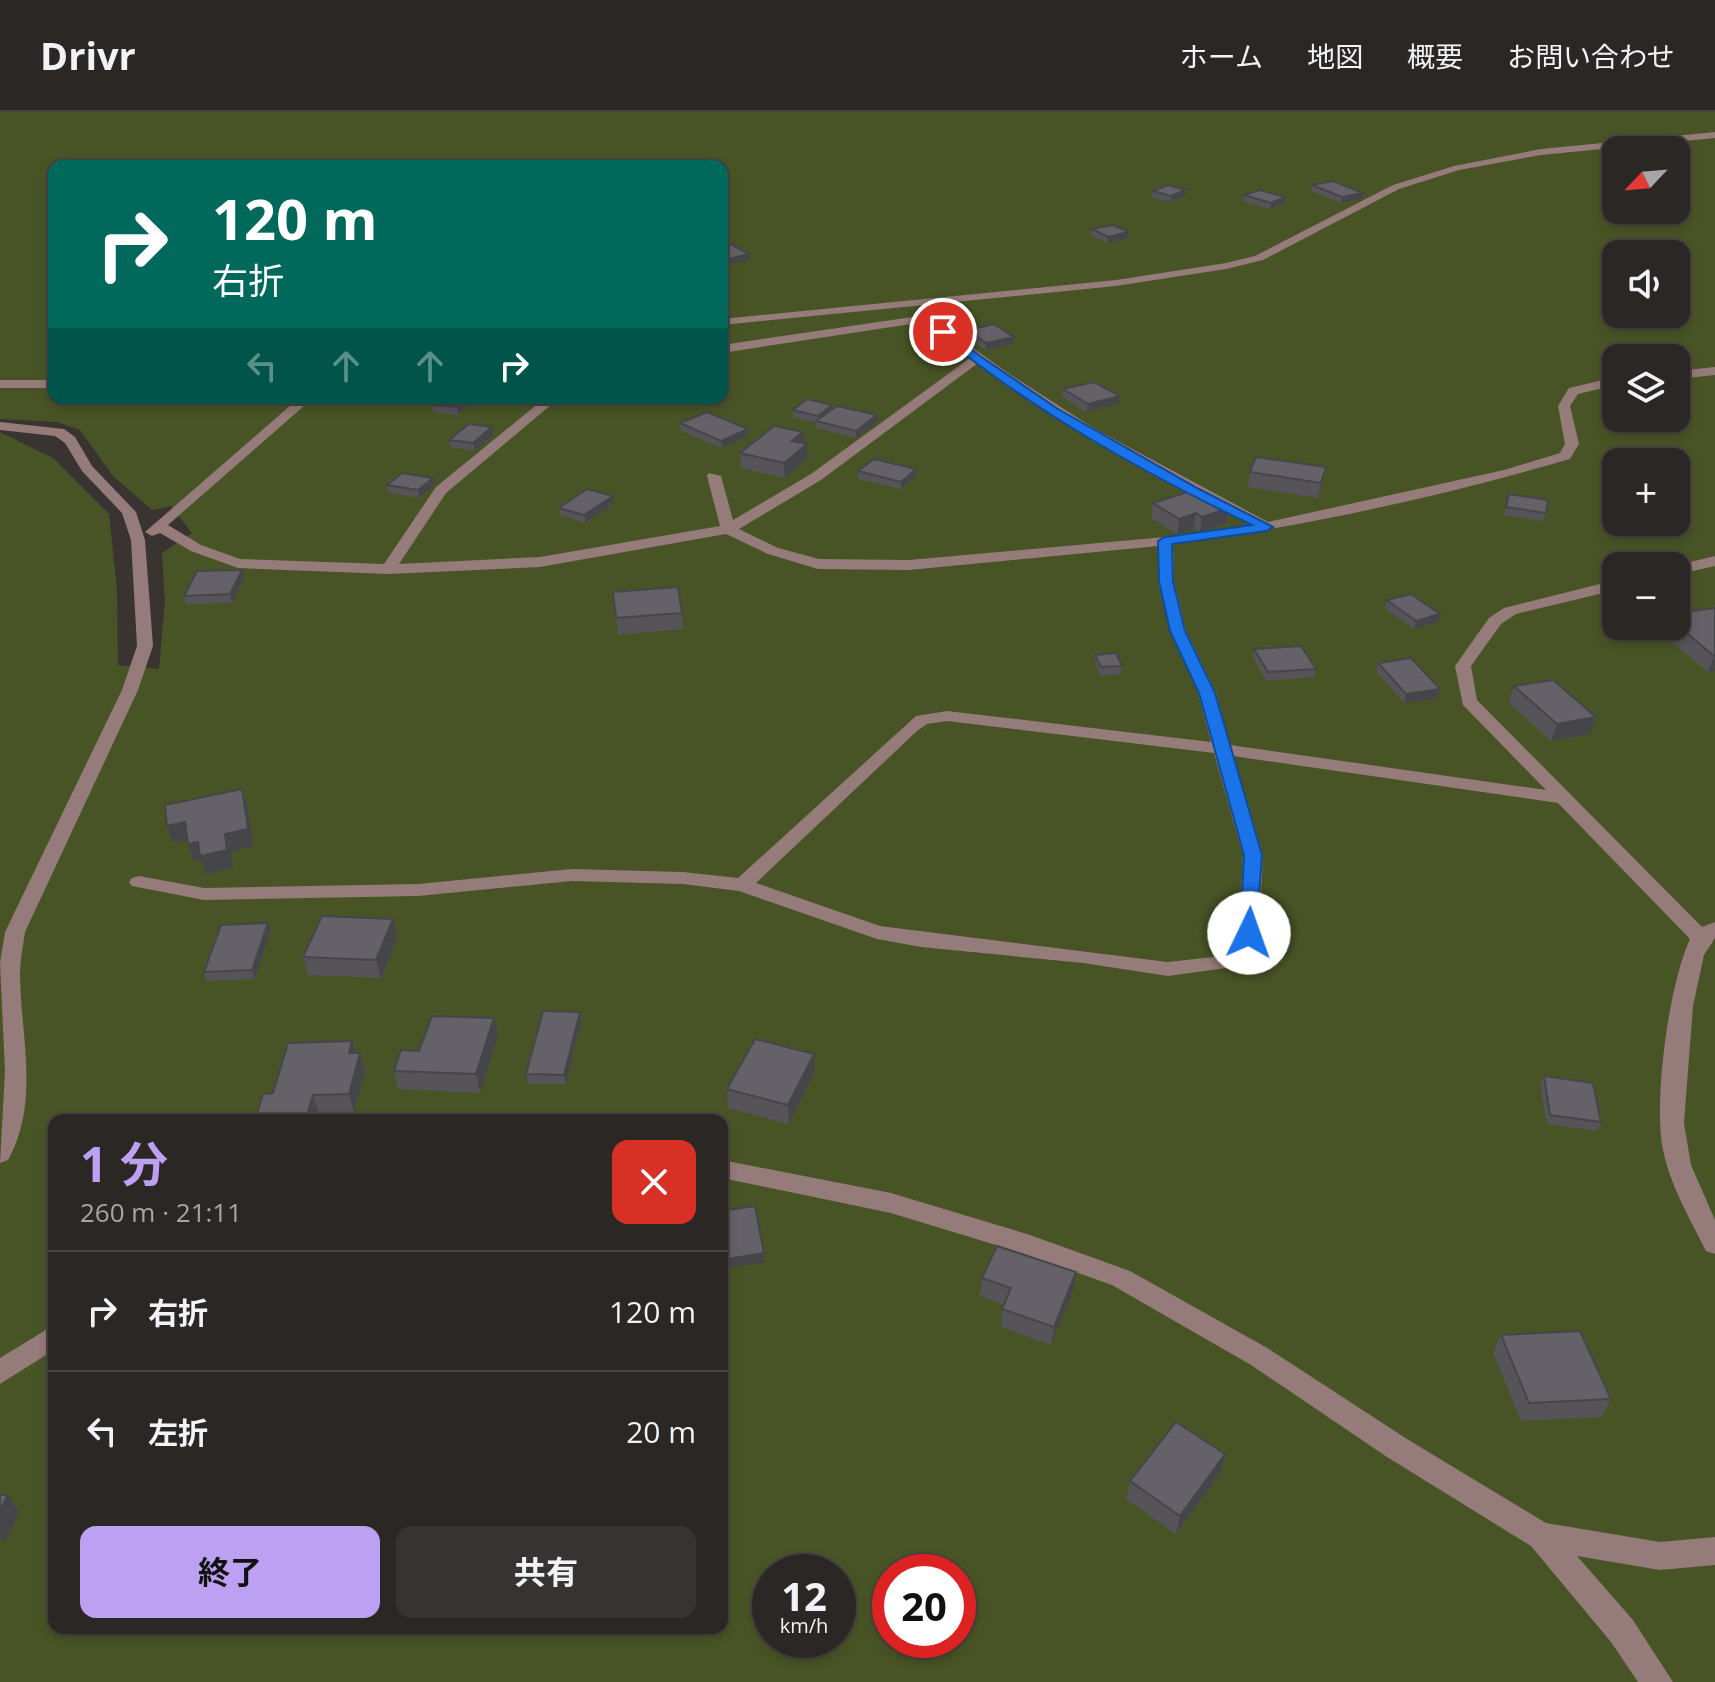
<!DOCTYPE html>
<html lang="ja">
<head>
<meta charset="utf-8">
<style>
	:root { --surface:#2b2725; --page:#373332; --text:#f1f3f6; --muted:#a6a5a7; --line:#474442; --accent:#bca0f2 }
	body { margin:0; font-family:"Open Sans","Noto Sans JP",sans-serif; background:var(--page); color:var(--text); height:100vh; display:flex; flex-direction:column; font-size:30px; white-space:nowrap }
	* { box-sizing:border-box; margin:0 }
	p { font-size:26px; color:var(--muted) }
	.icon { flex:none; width:44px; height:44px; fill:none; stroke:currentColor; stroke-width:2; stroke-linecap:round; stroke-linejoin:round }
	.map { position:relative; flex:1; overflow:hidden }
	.drawer { position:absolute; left:48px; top:1002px; width:680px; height:520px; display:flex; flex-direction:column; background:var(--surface); border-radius:16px; box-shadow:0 4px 12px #0003,0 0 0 2px var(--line) }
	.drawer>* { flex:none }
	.top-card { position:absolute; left:48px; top:48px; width:680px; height:244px; border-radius:16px; box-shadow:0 4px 12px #0003,0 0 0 2px var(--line); background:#00695c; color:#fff; overflow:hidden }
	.needle { width:52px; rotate:244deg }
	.buttons { position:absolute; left:1602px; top:24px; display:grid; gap:16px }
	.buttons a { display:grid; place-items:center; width:88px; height:88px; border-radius:16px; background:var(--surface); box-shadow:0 4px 12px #0003,0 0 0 2px var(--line); font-size:40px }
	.speed { position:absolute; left:752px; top:1442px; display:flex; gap:16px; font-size:40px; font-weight:700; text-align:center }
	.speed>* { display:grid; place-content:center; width:104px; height:104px; border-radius:50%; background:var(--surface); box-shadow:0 4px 12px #0003,0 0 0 2px var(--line); line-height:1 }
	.speed small { font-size:20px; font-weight:400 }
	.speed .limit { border:12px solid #d22; background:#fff; color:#111 }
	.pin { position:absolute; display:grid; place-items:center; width:68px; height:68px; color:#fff; margin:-34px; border:4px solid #fff; border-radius:50%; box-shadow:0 2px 8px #0007 }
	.me { position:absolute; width:88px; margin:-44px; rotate:3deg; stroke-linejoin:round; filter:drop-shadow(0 0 6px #0008) }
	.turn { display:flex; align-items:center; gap:28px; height:168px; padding:0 32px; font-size:36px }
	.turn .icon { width:104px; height:104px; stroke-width:2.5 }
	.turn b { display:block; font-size:56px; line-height:68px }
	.lanes { display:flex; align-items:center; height:76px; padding:0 32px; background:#0003; justify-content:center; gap:40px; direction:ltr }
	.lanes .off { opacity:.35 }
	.round { display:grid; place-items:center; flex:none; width:84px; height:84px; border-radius:16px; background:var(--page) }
	.summary { display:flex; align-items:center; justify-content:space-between; height:136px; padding:0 32px }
	h1 { font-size:48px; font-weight:700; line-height:60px; color:var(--accent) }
	.button { display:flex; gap:16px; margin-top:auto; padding:16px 32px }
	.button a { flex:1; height:92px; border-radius:16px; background:var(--accent); color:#111; font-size:32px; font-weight:700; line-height:92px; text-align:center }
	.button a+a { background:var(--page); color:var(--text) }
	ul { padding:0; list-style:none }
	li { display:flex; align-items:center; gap:24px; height:120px; padding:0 32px; border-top:2px solid var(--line) }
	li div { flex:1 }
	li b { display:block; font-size:30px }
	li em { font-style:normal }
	header { display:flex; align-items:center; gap:48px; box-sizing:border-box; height:112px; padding:0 40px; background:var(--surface); border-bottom:2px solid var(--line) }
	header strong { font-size:38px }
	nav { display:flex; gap:44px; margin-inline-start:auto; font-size:28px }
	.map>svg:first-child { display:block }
</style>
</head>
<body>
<header>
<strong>Drivr</strong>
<nav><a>ホーム</a><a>地図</a><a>概要</a><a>お問い合わせ</a></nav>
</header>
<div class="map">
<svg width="1715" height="1570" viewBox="0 0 1715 1570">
	<rect width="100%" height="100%" fill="#393431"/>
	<path fill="#495426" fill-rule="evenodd" d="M0,0H1715V1570H0V320L53,346L109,402L117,478L118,553L159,557L165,489L162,441L192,421L171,394L152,398L113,364L80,318L57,310L0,307ZM1616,38H1676V98H1616ZM54,54H722V286H54ZM1616,142H1676V202H1616ZM1616,246H1676V306H1616ZM1616,350H1676V410H1616ZM1616,454H1676V514H1616ZM54,1008H722V1516H54ZM770,1460H838V1528H770ZM890,1460H958V1528H890Z"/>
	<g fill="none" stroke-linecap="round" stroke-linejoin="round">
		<g fill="#957b79" fill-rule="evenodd">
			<polygon points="1715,20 1715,26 1541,43 1459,58 1399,77 1263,148 1226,157 1116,174 722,213 722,207 1116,168 1226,151 1255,144 1393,73 1454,54 1541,37"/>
			<path d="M926,203L1011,263L1095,317L1268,410L1504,358L1560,341L1565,332L1558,294L1569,276L1616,265V273L1578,282L1570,294L1579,332L1570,347C1440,385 1306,414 1173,432L1174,469L1186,519L1216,581L1230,633L1546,678L1463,593L1455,554L1489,506L1504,496L1616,468V478L1516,502L1501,512L1471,554L1477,588L1702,815L1715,810V826L1704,843L1693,894L1684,1011L1691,1053L1715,1108V1142L1706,1139C1690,1107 1670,1073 1663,1038C1653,989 1669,872 1690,827L1558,691L1233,644L1263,743L1259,821L1226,856L1168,864L1083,851L921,835L877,827L739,779L683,772L572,769L418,784L204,788L132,774L129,770L132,766L139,764L204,776L418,772L572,757L683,760L738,766L916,604L947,599L1211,630L1198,581L1170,519L1158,469V434L909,458L818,457L768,442L726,422L540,455L388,462L238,456L191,439L160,421L152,424L145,420L299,286H313L168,413L201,433L240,447L384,452L436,375L545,286H559L446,381L399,452L540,445L720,414L707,364L709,361L721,364L733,408L811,362L970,246L924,210L722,241V233ZM978,251L1085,323L1250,413L1165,425L909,448L819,447L778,436L739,417L821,368ZM947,609L1214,641L1243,743L1239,819L1213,845L1168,850L880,814L756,771L917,619L927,612Z"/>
			<polygon points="1715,255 1715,263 1676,267 1676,259"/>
			<rect x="0" y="268" width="54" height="8"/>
			<path d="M0,310L64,317L75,325L92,354L136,400L145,428L153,534L138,578L25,820C23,834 20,849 20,864C21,926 40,990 8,1048L0,1051L5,959L0,851L5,820L122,578L137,534L131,428L122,401L82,359L65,331L55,324L0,318Z"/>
			<polygon points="1715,444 1715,454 1676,463 1674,454"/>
			<polygon points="722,1048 891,1081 1030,1123 1130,1159 1269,1237 1407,1327 1546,1411 1660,1430 1715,1425 1715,1453 1660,1458 1577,1444 1633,1508 1673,1570 1638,1570 1611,1530 1531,1434 1387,1345 1251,1253 1112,1173 1025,1142 891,1101 722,1066"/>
			<polygon points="54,1213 54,1238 0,1272 0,1246"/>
		</g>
	</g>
	<g fill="#565459">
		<polygon points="1312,73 1362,87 1341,91 1311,79"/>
		<polygon points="1153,79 1185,84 1170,90 1152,85"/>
		<polygon points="1244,83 1286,85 1285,91 1270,97 1243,89"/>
		<polygon points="1092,117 1129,120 1128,127 1107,131 1092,124"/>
		<polygon points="722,131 749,148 728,153 722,150"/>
		<polygon points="967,218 1014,225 1013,232 986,238 967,225"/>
		<polygon points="1063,277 1119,291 1087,300 1062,285"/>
		<polygon points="440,286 474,286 474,287 458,303 434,300 432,293"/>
		<polygon points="506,286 539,286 536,289"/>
		<polygon points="832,297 877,303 877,310 856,326 816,316 816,311 793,305 793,298"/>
		<polygon points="680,311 748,317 748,324 722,336 681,319"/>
		<polygon points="492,315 493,323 475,339 451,335 449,328"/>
		<polygon points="803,320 803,331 807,347 785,366 741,356 740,341"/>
		<polygon points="916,357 916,365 901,377 858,367 858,359"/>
		<polygon points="1250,360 1323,370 1318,386 1248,375"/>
		<polygon points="433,366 434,374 419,386 388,381 387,373"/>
		<polygon points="1509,382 1546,401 1544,409 1504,403"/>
		<polygon points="1153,391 1229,396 1227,411 1200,420 1194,417 1177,422 1151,406"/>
		<polygon points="613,392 585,411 560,403 559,396"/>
		<polygon points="1640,410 1676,410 1690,414 1688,422 1663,427 1639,412"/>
		<polygon points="244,466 232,491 186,492 184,484"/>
		<polygon points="613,480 682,501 683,517 618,523"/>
		<polygon points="1387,488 1438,510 1414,517 1385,497"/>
		<polygon points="1715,496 1715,559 1708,560 1658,519 1660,514 1676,514 1676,501"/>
		<polygon points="1254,537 1316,557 1314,565 1266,569 1253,545"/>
		<polygon points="1095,543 1122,554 1121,562 1100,564 1095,551"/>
		<polygon points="1378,551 1440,577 1438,586 1404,591 1376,559"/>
		<polygon points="1514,574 1590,622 1551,629 1509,591"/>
		<polygon points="270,820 255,867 207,869 204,860"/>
		<polygon points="398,825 381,866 308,863 303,845"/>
		<polygon points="580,900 581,909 566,972 528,972 526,962"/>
		<polygon points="498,924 480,981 398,977 394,959"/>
		<polygon points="352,929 355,941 360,941 365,959 354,1001 319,1002 317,1008 255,1008 273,981"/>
		<polygon points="815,960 789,1012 728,996 727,977"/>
		<polygon points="1544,964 1601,1010 1597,1019 1547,1012 1540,973"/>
		<polygon points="982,1166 1073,1179 1051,1233 1001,1215 1002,1197 1004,1193 980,1184"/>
		<polygon points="1501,1223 1611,1287 1602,1305 1521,1309 1493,1241"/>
		<polygon points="1225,1342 1221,1360 1176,1422 1126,1387 1130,1369"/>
	</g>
	<g fill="#464549">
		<polygon points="1186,78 1185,84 1170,90 1171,84"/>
		<polygon points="1363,81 1362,87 1341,91 1342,85"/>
		<polygon points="1286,85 1285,91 1270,97 1271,91"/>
		<polygon points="1129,120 1128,127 1107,131 1108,125"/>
		<polygon points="749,142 749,148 728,153 728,147"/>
		<polygon points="1014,225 1013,232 986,238 986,231"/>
		<polygon points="1120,284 1119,291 1087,300 1088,292"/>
		<polygon points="466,286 474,287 458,303 457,295"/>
		<polygon points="832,293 832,300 818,311 818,304"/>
		<polygon points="877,303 877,310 856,326 856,319"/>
		<polygon points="492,315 493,323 475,339 473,331"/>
		<polygon points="748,317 748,324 722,336 721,329"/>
		<polygon points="803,320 803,335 792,329"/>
		<polygon points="807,332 807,347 785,366 784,351"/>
		<polygon points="1326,355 1323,370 1318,386 1321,371"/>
		<polygon points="916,357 916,365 901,377 901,370"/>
		<polygon points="433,366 434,374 419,386 418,378"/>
		<polygon points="613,384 613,392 585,411 584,403"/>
		<polygon points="1229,396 1227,411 1200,420 1202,405"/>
		<polygon points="1196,401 1194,417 1177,422 1179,407"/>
		<polygon points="1690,414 1688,422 1663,427 1666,419"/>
		<polygon points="242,458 244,466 232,491 230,482"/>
		<polygon points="1440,502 1438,510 1414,517 1416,509"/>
		<polygon points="1714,544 1715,559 1708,560"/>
		<polygon points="1440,577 1438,586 1404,591 1406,582"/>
		<polygon points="1596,605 1590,622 1551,629 1557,612"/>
		<polygon points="242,677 247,694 254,734 231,740 233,756 206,762 201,748 194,749 188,732"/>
		<polygon points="185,710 191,728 173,731 167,714"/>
		<polygon points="393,807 398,825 381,866 376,848"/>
		<polygon points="268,811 270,820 255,867 252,858"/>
		<polygon points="580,900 581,909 566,972 564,963"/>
		<polygon points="494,906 498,924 480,981 476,962"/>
		<polygon points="352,929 357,948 349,941"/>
		<polygon points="360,941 365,959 354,1001 349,982"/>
		<polygon points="814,942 815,960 789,1012 788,993"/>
		<polygon points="313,983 319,1002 317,1008 306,1008"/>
		<polygon points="764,1141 765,1150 722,1157 722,1148"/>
		<polygon points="1076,1160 1073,1179 1051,1233 1054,1215"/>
		<polygon points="1225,1342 1221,1360 1176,1422 1180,1404"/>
		<polygon points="8,1383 19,1401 4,1432 0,1426 0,1399"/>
	</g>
	<g fill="#646268" stroke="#464549" stroke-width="2">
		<polygon points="1333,69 1363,81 1342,85 1312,73"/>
		<polygon points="1168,73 1186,78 1171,84 1153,79"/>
		<polygon points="1260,78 1286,85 1271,91 1244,83"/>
		<polygon points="1113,113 1129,120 1108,125 1092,117"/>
		<polygon points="727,130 749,142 728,147 722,144 722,131"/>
		<polygon points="994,212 1014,225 986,231 967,218"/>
		<polygon points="1094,270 1120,284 1088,292 1063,277"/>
		<polygon points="440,286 466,286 457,295 432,293"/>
		<polygon points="807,287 832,293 818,304 793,298"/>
		<polygon points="837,294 877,303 856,319 816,309"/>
		<polygon points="707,300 748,317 721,329 680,311"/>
		<polygon points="469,312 492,315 473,331 449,328"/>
		<polygon points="774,314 803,320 792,329 807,332 784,351 740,341"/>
		<polygon points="1256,345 1326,355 1321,371 1250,360"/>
		<polygon points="874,347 916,357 901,370 858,359"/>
		<polygon points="402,361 433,366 418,378 387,373"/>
		<polygon points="587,377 613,384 584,403 559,396"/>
		<polygon points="1197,377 1229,396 1202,405 1196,401 1179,407 1153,391"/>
		<polygon points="1509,382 1548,388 1546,401 1506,395"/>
		<polygon points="1676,405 1690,414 1666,419 1652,410 1676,410"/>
		<polygon points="242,458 230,482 184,484 197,459"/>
		<polygon points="678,475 682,501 616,506 613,480"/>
		<polygon points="1411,482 1440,502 1416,509 1387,488"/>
		<polygon points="1715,496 1715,544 1714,544 1676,512 1676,501"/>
		<polygon points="1301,534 1316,557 1268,560 1254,537"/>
		<polygon points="1116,541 1122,554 1101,555 1095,543"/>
		<polygon points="1411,546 1440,577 1406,582 1378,551"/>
		<polygon points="1553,568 1596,605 1557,612 1514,574"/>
		<polygon points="242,677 248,717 225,722 227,738 200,744 198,730 188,732 185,710 167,714 165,693"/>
		<polygon points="322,804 393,807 376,848 303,845"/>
		<polygon points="268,811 252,858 204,860 221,813"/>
		<polygon points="543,899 580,900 564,963 526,962"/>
		<polygon points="432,904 494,906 476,962 394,959 401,938 419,939"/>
		<polygon points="755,927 814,942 788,993 727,977"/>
		<polygon points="352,929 349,941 360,941 349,982 313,983 306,1007 255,1008 263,982 273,981 288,931"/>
		<polygon points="1544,964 1593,971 1601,1010 1550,1003"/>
		<polygon points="755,1094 764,1141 722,1148 722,1099"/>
		<polygon points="997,1134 1076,1160 1054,1215 1002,1197 1011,1176 982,1166"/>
		<polygon points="1580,1219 1611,1287 1529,1291 1501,1223"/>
		<polygon points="1176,1310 1225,1342 1180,1404 1130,1369"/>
		<polygon points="0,1383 8,1383 0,1399"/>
		<polygon points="54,1440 54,1460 49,1460"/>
	</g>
	<path fill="#1a73e8" stroke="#114b97" stroke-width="2" d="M939,218H946L980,244L1058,297L1199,377L1273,415L1266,419L1172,432L1173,469L1185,519L1215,581L1262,743L1256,825L1249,827L1240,821L1244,743L1199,581L1170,519L1159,469L1158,429L1165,425L1252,413C1142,360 1033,299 939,222Z"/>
</svg>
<div class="buttons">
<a><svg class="needle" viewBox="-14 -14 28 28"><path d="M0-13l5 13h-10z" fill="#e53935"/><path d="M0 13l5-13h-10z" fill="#a6a5a7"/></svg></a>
<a><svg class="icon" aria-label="sound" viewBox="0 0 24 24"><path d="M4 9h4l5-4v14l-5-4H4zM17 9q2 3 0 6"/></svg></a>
<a><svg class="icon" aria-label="layers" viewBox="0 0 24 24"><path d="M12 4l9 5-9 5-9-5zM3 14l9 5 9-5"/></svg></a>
<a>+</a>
<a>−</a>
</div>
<div class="speed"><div>12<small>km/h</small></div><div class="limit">20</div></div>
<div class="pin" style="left:943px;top:220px;background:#d93025"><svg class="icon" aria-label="arrive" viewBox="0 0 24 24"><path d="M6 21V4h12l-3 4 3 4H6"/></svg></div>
<svg class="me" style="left:1249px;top:821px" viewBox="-20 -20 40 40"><circle r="19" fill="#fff"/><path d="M0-13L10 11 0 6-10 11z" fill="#1a73e8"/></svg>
<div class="top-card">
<div class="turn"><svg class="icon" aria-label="right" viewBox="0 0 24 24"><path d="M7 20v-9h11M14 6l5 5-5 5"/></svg><div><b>120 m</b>右折</div></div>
<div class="lanes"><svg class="icon off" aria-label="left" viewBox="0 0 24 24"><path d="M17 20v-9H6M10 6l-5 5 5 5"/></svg><svg class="icon off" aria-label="ahead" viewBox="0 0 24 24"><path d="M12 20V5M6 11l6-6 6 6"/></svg><svg class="icon off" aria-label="ahead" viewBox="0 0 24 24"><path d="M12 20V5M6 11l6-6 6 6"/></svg><svg class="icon" aria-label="right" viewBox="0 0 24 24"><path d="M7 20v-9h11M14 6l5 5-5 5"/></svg></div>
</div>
<section class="drawer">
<div class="summary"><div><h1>1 分</h1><p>260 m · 21:11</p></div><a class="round" style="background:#d93025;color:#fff"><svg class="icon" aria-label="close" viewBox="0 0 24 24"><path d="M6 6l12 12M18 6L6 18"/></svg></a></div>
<ul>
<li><svg class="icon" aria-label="right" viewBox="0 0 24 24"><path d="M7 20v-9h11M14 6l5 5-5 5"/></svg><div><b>右折</b></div><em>120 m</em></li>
<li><svg class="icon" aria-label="left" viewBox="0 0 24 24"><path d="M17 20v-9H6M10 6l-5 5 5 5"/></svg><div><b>左折</b></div><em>20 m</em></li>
</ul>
<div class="button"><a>終了</a><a>共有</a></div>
</section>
</div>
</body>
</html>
